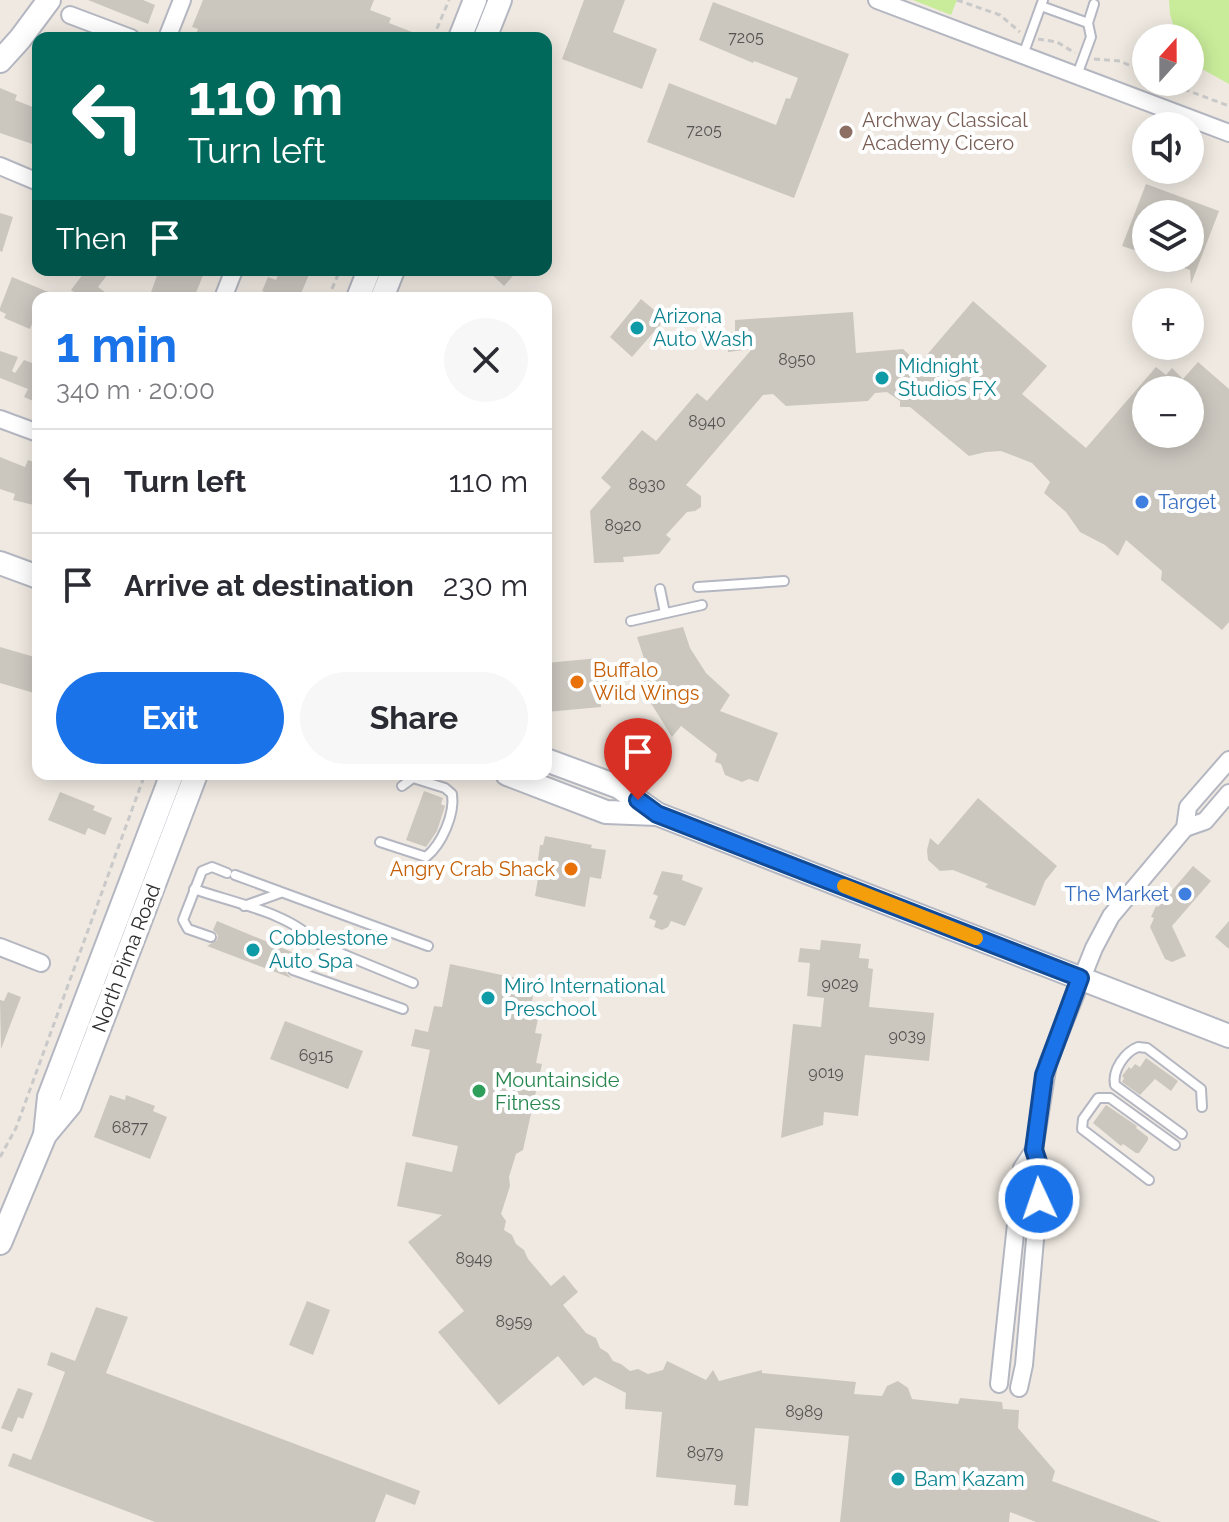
<!DOCTYPE html>
<html lang="en">
<head>
<meta charset="utf-8">
<style>
	:root { --surface:#fff; --page:#f7f7f7; --text:#2b2b33; --muted:#7c7c81; --line:#e1e1e2; --accent:#1a73e8 }
	body { margin:0; font-family:Raleway,sans-serif; background:var(--page); color:var(--text); height:100vh; display:flex; flex-direction:column; font-size:30px; white-space:nowrap }
	* { box-sizing:border-box; margin:0 }
	p { font-size:26px; color:var(--muted) }
	.icon { flex:none; width:44px; height:44px; fill:none; stroke:currentColor; stroke-width:2; stroke-linecap:round; stroke-linejoin:round }
	.map { position:relative; flex:1; overflow:hidden }
	.panel { position:absolute; left:32px; top:292px; width:520px; height:488px; display:flex; flex-direction:column; background:var(--surface); border-radius:16px; box-shadow:0 4px 20px #0003 }
	.panel>* { flex:none }
	.top-card { position:absolute; left:32px; top:32px; width:520px; height:244px; border-radius:16px; box-shadow:0 4px 20px #0003; background:#00695c; color:#fff; overflow:hidden }
	.needle { width:52px; rotate:21deg }
	.controls { position:absolute; left:1132px; top:24px; display:grid; gap:16px }
	.controls a { display:grid; place-items:center; width:72px; height:72px; border-radius:50%; background:var(--surface); box-shadow:0 4px 20px #0003; font-size:40px }
	.pin { position:absolute; display:grid; place-items:center; width:68px; height:68px; color:#fff; margin:-82px -34px; border-radius:50% 50% 50% 0; rotate:-45deg; box-shadow:0 0 8px #0007 }
	.pin .icon { rotate:45deg }
	.me { position:absolute; width:88px; margin:-44px; rotate:357deg; stroke-linejoin:round; filter:drop-shadow(0 0 6px #0008) }
	.turn { display:flex; align-items:center; gap:28px; height:168px; padding:0 24px; font-size:36px }
	.turn .icon { width:104px; height:104px; stroke-width:2.5 }
	.turn b { display:block; font-size:56px; line-height:68px }
	.then { display:flex; align-items:center; height:76px; padding:0 24px; background:#0003; gap:16px; font-size:30px }
	.round { display:grid; place-items:center; flex:none; width:84px; height:84px; border-radius:42px; background:var(--page) }
	.summary { display:flex; align-items:center; justify-content:space-between; height:136px; padding:0 24px }
	h1 { font-size:48px; font-weight:700; line-height:60px; color:var(--accent) }
	.primary-button { display:flex; gap:16px; margin-top:auto; padding:16px 24px }
	.primary-button a { flex:1; height:92px; border-radius:48px; background:var(--accent); color:#fff; font-size:32px; font-weight:700; line-height:92px; text-align:center }
	.primary-button a+a { background:var(--page); color:var(--text) }
	ul { padding:0; list-style:none }
	li { display:flex; align-items:center; gap:24px; height:104px; padding:0 24px; border-top:2px solid var(--line) }
	li div { flex:1 }
	li b { display:block; font-size:30px }
	li em { font-style:normal }
	.map>svg:first-child { display:block }
</style>
</head>
<body>
<div class="map">
<svg width="1229" height="1522" viewBox="0 0 1229 1522">
	<rect width="100%" height="100%" fill="#efe9e1"/>
	<g fill="#c9ec9a">
		<polygon points="913,0 957,0 951,15"/>
		<polygon points="1169,0 1229,0 1229,84 1202,69 1190,57 1190,38 1177,38 1170,14"/>
	</g>
	<g fill="#cbc7bf" fill-rule="evenodd">
		<polygon points="88,0 143,0 155,5 148,24"/>
		<polygon points="203,0 374,0 370,10 391,18 389,23 425,37 194,38 198,29 192,27"/>
		<polygon points="584,0 625,0 613,32 657,49 642,89 562,59"/>
		<polygon points="713,2 849,54 794,198 647,142 669,83 776,125 786,98 790,99 798,78 754,61 753,63 699,40"/>
		<polygon points="0,88 17,95 15,100 38,109 38,146 0,133"/>
		<polygon points="1146,184 1219,211 1191,284 1190,270 1162,260 1190,258 1190,214 1146,214 1146,254 1122,246"/>
		<polygon points="0,213 13,217 2,252 0,251"/>
		<polygon points="86,270 111,270 98,287 113,298 70,298 74,292 71,290"/>
		<polygon points="159,270 205,270 194,298 149,298"/>
		<polygon points="280,270 311,270 299,298 279,298 262,291 268,277 276,280"/>
		<polygon points="487,270 518,270 504,286"/>
		<polygon points="12,277 63,298 38,298 38,309 30,329 4,318 6,314 0,311 0,308"/>
		<polygon points="641,299 665,319 632,357 610,337"/>
		<path d="M973,301L1047,366L1022,394L1086,448L1156,367L1166,375L1172,368L1183,379L1198,362L1229,389V622L1222,630L1161,580L1162,571L1126,540L1118,556L1105,545L1080,532L1066,512L1044,493L1050,482L1032,463L1001,451L986,452L969,456L910,407H900V401L887,392L875,393L868,401L786,406L773,394L763,395L686,485L701,496V507L695,511L687,512L666,535L671,539L659,554L623,557L624,562L594,563L590,511L611,487L601,478L642,430L656,441L697,393L707,401L752,349L728,352L726,332H735V320L853,312L856,353L903,349L919,364ZM1146,390H1190V434H1146Z"/>
		<polygon points="0,351 18,357 12,371 15,373 24,360 38,365 38,403 24,397 28,389 0,378"/>
		<polygon points="0,457 25,467 28,460 38,463 38,506 13,500 15,494 0,489"/>
		<polygon points="683,627 690,648 706,673 730,695 720,711 778,733 758,782 749,779 742,782 725,775 721,764 715,762 717,754 681,726 672,737 644,692 639,679 649,674 637,637"/>
		<polygon points="0,647 38,658 38,680 34,693 0,683"/>
		<polygon points="599,658 600,669 606,668 608,695 600,696 601,707 546,712 546,663"/>
		<polygon points="424,791 443,798 441,804 445,806 437,831 426,847 406,840"/>
		<polygon points="60,792 95,806 93,810 112,818 105,835 88,828 85,835 48,820"/>
		<polygon points="978,798 1057,866 1045,881 1035,906 985,887 988,884 953,870 940,871 928,860 927,850 930,838 938,845"/>
		<polygon points="545,836 592,845 591,848 606,850 601,879 590,877 585,907 535,896 541,861 538,860 540,845 543,845"/>
		<polygon points="1193,866 1211,881 1172,926 1186,956 1172,962 1165,959 1150,927 1154,918 1151,917 1156,906 1158,907"/>
		<polygon points="662,871 683,875 682,880 703,888 685,926 671,921 668,927 662,930 654,927 656,921 649,918 658,896 653,894"/>
		<polygon points="217,921 299,955 296,964 287,967 286,972 291,978 207,946 217,940 218,935 213,930"/>
		<polygon points="1229,921 1229,949 1215,937"/>
		<polygon points="821,940 861,944 859,958 869,959 868,968 873,969 869,1007 934,1013 929,1061 865,1055 858,1116 824,1112 823,1125 781,1138 793,1024 821,1027 824,998 807,996 810,963 798,962 800,948 820,950"/>
		<polygon points="450,964 526,980 524,992 533,994 532,1003 541,1005 535,1033 542,1034 536,1063 542,1064 523,1150 516,1154 509,1177 510,1186 501,1214 506,1221 504,1230 512,1235 516,1244 524,1250 528,1259 551,1286 564,1275 578,1292 563,1305 586,1333 596,1338 600,1348 608,1353 613,1361 621,1364 630,1371 638,1369 648,1374 663,1370 667,1361 706,1380 713,1370 719,1381 762,1370 762,1373 856,1382 854,1394 882,1396 887,1386 898,1381 908,1388 912,1399 958,1404 960,1398 1002,1402 1003,1409 1019,1410 1018,1428 1055,1471 1052,1481 1161,1522 1036,1522 1010,1512 1009,1522 840,1522 849,1436 755,1428 748,1506 734,1505 736,1485 656,1477 662,1412 625,1409 626,1393 595,1377 583,1386 558,1356 499,1405 438,1332 464,1311 408,1242 442,1215 397,1206 406,1162 452,1172 458,1146 412,1136 430,1050 411,1046 415,1029 428,1032 434,1006 442,1007"/>
		<polygon points="8,992 21,997 1,1049 0,1000 4,1001"/>
		<polygon points="285,1021 363,1051 348,1089 270,1059"/>
		<polygon points="1146,1058 1178,1081 1171,1091 1155,1079 1140,1095 1122,1082 1124,1078 1122,1076 1129,1067 1131,1069 1135,1064 1140,1067"/>
		<polygon points="110,1095 125,1100 126,1095 155,1106 153,1111 167,1117 150,1159 94,1137"/>
		<polygon points="1106,1105 1137,1126 1136,1128 1148,1137 1148,1140 1139,1153 1136,1153 1123,1144 1121,1146 1093,1123"/>
		<polygon points="307,1301 330,1310 313,1355 289,1345"/>
		<polygon points="96,1307 128,1317 106,1373 420,1491 415,1505 386,1494 375,1522 155,1522 8,1466 13,1453 31,1460 45,1425 65,1372 47,1365 51,1352 75,1361"/>
		<polygon points="18,1388 33,1393 23,1419 18,1417 12,1432 1,1428"/>
	</g>
	<g fill="none" stroke-linecap="round" stroke-linejoin="round">
		<g stroke="#b4b7c1" stroke-width="12">
			<g id="lane">
				<polyline points="1041,6 1088,23"/>
				<polyline points="1023,55 1043,0"/>
				<polyline points="1077,75 1091,37 1088,23 1094,4"/>
				<polyline points="698,587 784,581"/>
				<polyline points="660,589 665,613"/>
				<polyline points="631,621 702,605"/>
				<path d="M380,842L426,857C442,844 455,814 452,794L445,788L413,778L402,786"/>
				<polyline points="235,875 428,946"/>
				<path d="M194,889C230,902 292,913 316,943L413,983"/>
				<polyline points="244,906 280,893"/>
				<polyline points="211,937 188,929 183,920 202,871 212,867 227,873"/>
				<polyline points="293,970 403,1009"/>
				<path d="M1182,1134L1115,1085C1112,1070 1125,1052 1138,1047L1147,1048L1201,1089L1202,1107"/>
				<polyline points="1149,1180 1082,1129 1083,1119 1098,1098 1110,1098 1175,1145"/>
			</g>
		</g>
		<g stroke="#b4b7c1" stroke-width="20">
			<g id="street">
				<polyline points="877,0 1229,133"/>
				<polyline points="70,15 131,38"/>
				<polyline points="167,38 182,0"/>
				<polyline points="0,166 38,182"/>
				<polyline points="223,298 234,270"/>
				<polyline points="0,419 38,433"/>
				<polyline points="1185,828 1205,821 1229,793"/>
				<polyline points="0,947 41,963"/>
				<polyline points="999,1384 1022,1168 1034,1150 1048,1063 1094,948 1111,916 1185,828 1188,807 1229,760"/>
				<polyline points="1019,1388 1024,1365 1041,1171 1034,1150"/>
			</g>
		</g>
		<g stroke="#b4b7c1" stroke-width="26">
			<g id="secondary">
				<polyline points="460,38 475,0"/>
				<polyline points="485,38 500,0"/>
				<polyline points="0,61 20,39 49,0"/>
				<polyline points="358,298 369,270"/>
				<polyline points="382,298 393,270"/>
				<polyline points="0,563 38,577"/>
				<polyline points="546,760 619,787 657,814 1229,1036"/>
				<polyline points="507,774 606,812 657,814"/>
				<polyline points="45,1135 49,1097 172,774"/>
				<polyline points="0,1243 45,1135 70,1105 196,774"/>
			</g>
		</g>
		<g stroke="#c9c9c9" stroke-width="3" stroke-dasharray="6 4" stroke-linecap="butt">
			<polyline points="957,0 1000,15 1020,32"/>
			<polyline points="433,38 449,0"/>
			<polyline points="1038,39 1057,42 1075,53"/>
			<polyline points="1094,59 1120,61 1146,73"/>
			<polyline points="1165,82 1229,106"/>
			<polyline points="328,298 340,270"/>
			<polyline points="0,1157 16,1128 145,774"/>
		</g>
		<use href="#lane" stroke="#fff" stroke-width="8"/>
		<use href="#street" stroke="#fff" stroke-width="16"/>
		<use href="#secondary" stroke="#fff" stroke-width="22"/>
	</g>
	<g fill="none" stroke-linecap="round" stroke-linejoin="round">
		<g stroke="#114b97" stroke-width="20">
			<polyline id="route" points="638,800 657,814 1080,978 1044,1075 1034,1150 1041,1171 1039,1199"/>
		</g>
		<use href="#route" stroke="#1a73e8" stroke-width="14"/>
		<polyline stroke="#f59e0b" stroke-width="14" points="844,886 976,938"/>
	</g>
	<circle fill="#8d6e63" stroke="#fff" stroke-width="3" cx="846" cy="132" r="8"/>
	<g fill="#0f9aa8" stroke="#fff" stroke-width="3">
		<circle cx="637" cy="328" r="8"/>
		<circle cx="882" cy="378" r="8"/>
		<circle cx="253" cy="950" r="8"/>
		<circle cx="488" cy="998" r="8"/>
		<circle cx="898" cy="1479" r="8"/>
	</g>
	<g fill="#3f7fe0" stroke="#fff" stroke-width="3">
		<circle cx="1142" cy="502" r="8"/>
		<circle cx="1185" cy="894" r="8"/>
	</g>
	<g fill="#e8710a" stroke="#fff" stroke-width="3">
		<circle cx="577" cy="682" r="8"/>
		<circle cx="571" cy="869" r="8"/>
	</g>
	<circle fill="#2e9e5b" stroke="#fff" stroke-width="3" cx="479" cy="1091" r="8"/>
	<g text-anchor="middle" dominant-baseline="central" stroke-width="8" stroke-linejoin="round" paint-order="stroke">
		<g font-size="16" fill="#555452">
			<text x="746" y="37">7205</text>
			<text x="704" y="130">7205</text>
			<text x="797" y="359">8950</text>
			<text x="707" y="421">8940</text>
			<text x="647" y="484">8930</text>
			<text x="623" y="525">8920</text>
			<text x="840" y="983">9029</text>
			<text x="907" y="1035">9039</text>
			<text x="316" y="1055">6915</text>
			<text x="826" y="1072">9019</text>
			<text x="130" y="1127">6877</text>
			<text x="474" y="1258">8949</text>
			<text x="514" y="1321">8959</text>
			<text x="804" y="1411">8989</text>
			<text x="705" y="1452">8979</text>
		</g>
		<g font-size="20" fill="#785e54" stroke="#fff" text-anchor="start">
			<text x="862" y="120">Archway Classical<tspan x="862" dy="23">Academy Cicero</tspan></text>
		</g>
		<g font-size="20" fill="#0d838f" stroke="#fff" text-anchor="start">
			<text x="653" y="316">Arizona<tspan x="653" dy="23">Auto Wash</tspan></text>
			<text x="898" y="366">Midnight<tspan x="898" dy="23">Studios FX</tspan></text>
			<text x="269" y="938">Cobblestone<tspan x="269" dy="23">Auto Spa</tspan></text>
			<text x="504" y="986">Miró International<tspan x="504" dy="23">Preschool</tspan></text>
			<text x="914" y="1479">Bam Kazam</text>
		</g>
		<g font-size="20" fill="#366cbe" stroke="#fff" text-anchor="start">
			<text x="1158" y="502">Target</text>
			<text x="1169" y="894" text-anchor="end">The Market</text>
		</g>
		<g font-size="20" fill="#c56008" stroke="#fff" text-anchor="start">
			<text x="593" y="670">Buffalo<tspan x="593" dy="23">Wild Wings</tspan></text>
			<text x="555" y="869" text-anchor="end">Angry Crab Shack</text>
		</g>
		<g font-size="20" fill="#2e2e2e" stroke="#fff">
			<text transform="translate(126 958) rotate(-69)">North Pima Road</text>
		</g>
		<g font-size="20" fill="#27864d" stroke="#fff" text-anchor="start">
			<text x="495" y="1080">Mountainside<tspan x="495" dy="23">Fitness</tspan></text>
		</g>
	</g>
</svg>
<div class="controls">
<a><svg class="needle" viewBox="-14 -14 28 28"><path d="M0-13l5 13h-10z" fill="#e53935"/><path d="M0 13l5-13h-10z" fill="#7c7c81"/></svg></a>
<a><svg class="icon" aria-label="sound" viewBox="0 0 24 24"><path d="M4 9h4l5-4v14l-5-4H4zM17 9q2 3 0 6"/></svg></a>
<a><svg class="icon" aria-label="layers" viewBox="0 0 24 24"><path d="M12 4l9 5-9 5-9-5zM3 14l9 5 9-5"/></svg></a>
<a>+</a>
<a>−</a>
</div>
<div class="pin" style="left:638px;top:800px;background:#d93025"><svg class="icon" aria-label="arrive" viewBox="0 0 24 24"><path d="M6 21V4h12l-3 4 3 4H6"/></svg></div>
<svg class="me" style="left:1039px;top:1199px" viewBox="-20 -20 40 40"><circle r="17" fill="#1a73e8" stroke="#fff" stroke-width="3"/><path d="M0-11L8 9 0 5-8 9z" fill="#fff"/></svg>
<div class="top-card">
<div class="turn"><svg class="icon" aria-label="left" viewBox="0 0 24 24"><path d="M17 20v-9H6M10 6l-5 5 5 5"/></svg><div><b>110 m</b>Turn left</div></div>
<div class="then">Then<svg class="icon" aria-label="arrive" viewBox="0 0 24 24"><path d="M6 21V4h12l-3 4 3 4H6"/></svg></div>
</div>
<section class="panel">
<div class="summary"><div><h1>1 min</h1><p>340 m · 20:00</p></div><a class="round"><svg class="icon" aria-label="close" viewBox="0 0 24 24"><path d="M6 6l12 12M18 6L6 18"/></svg></a></div>
<ul>
<li><svg class="icon" aria-label="left" viewBox="0 0 24 24"><path d="M17 20v-9H6M10 6l-5 5 5 5"/></svg><div><b>Turn left</b></div><em>110 m</em></li>
<li><svg class="icon" aria-label="arrive" viewBox="0 0 24 24"><path d="M6 21V4h12l-3 4 3 4H6"/></svg><div><b>Arrive at destination</b></div><em>230 m</em></li>
</ul>
<div class="primary-button"><a>Exit</a><a>Share</a></div>
</section>
</div>
</body>
</html>
